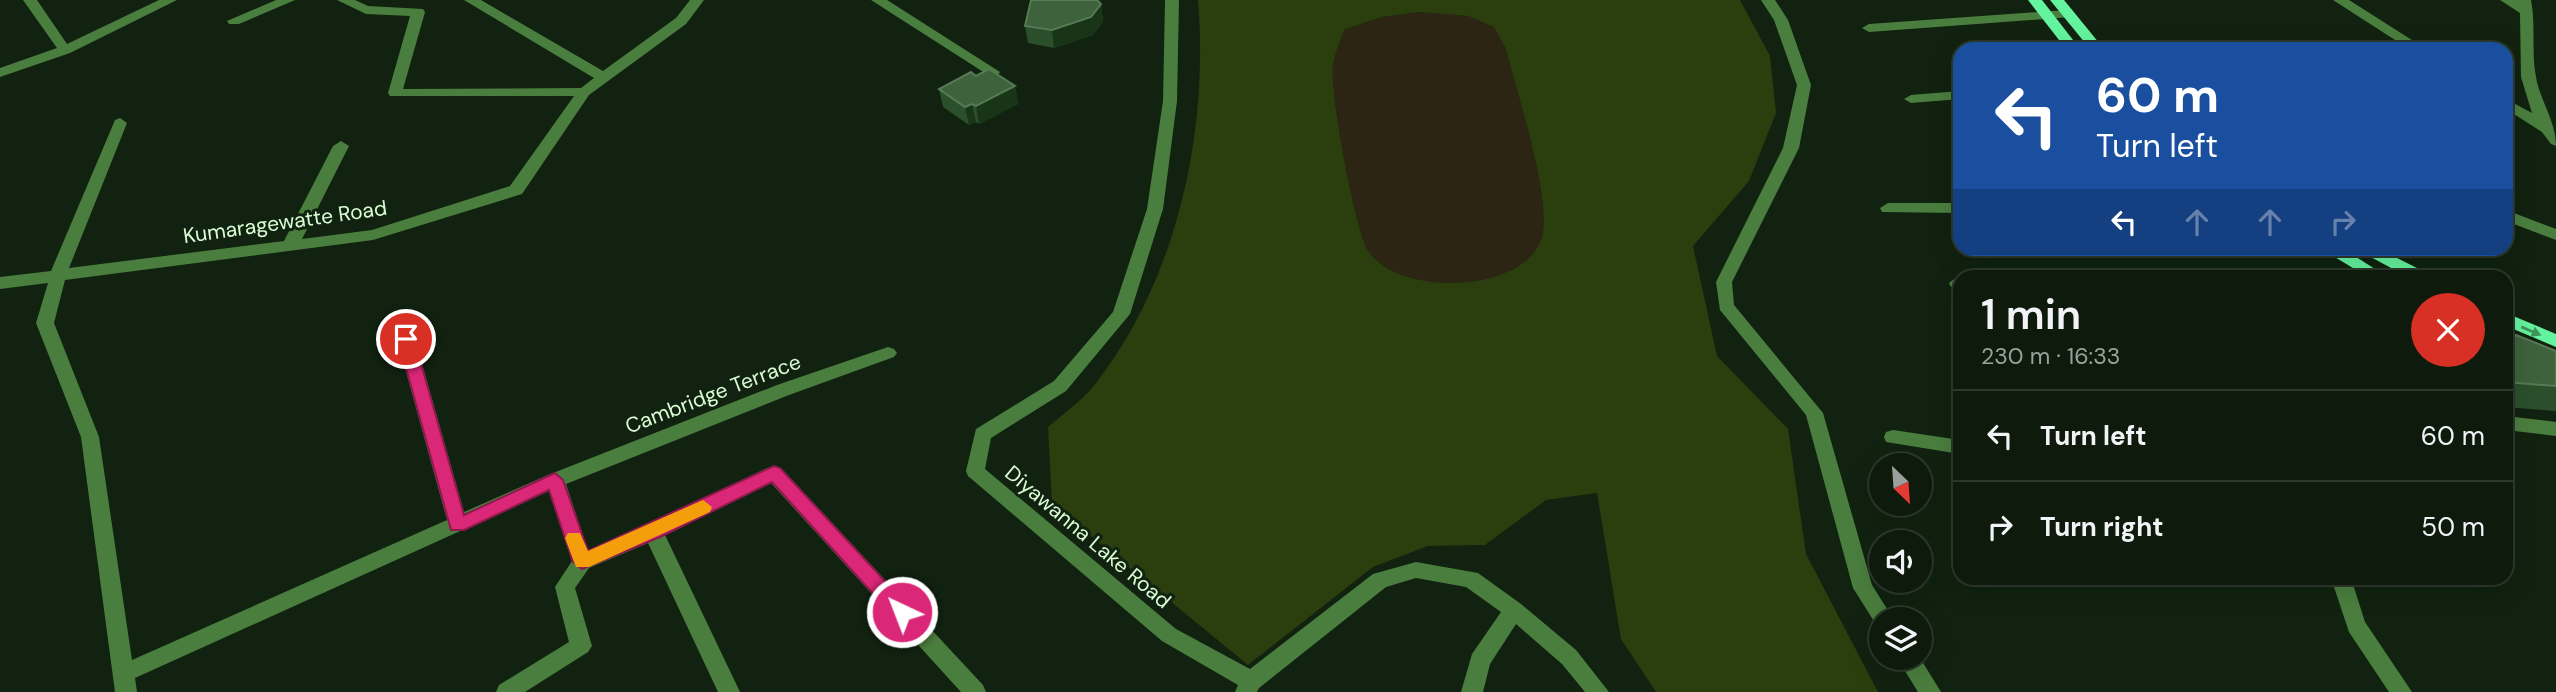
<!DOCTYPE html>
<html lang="en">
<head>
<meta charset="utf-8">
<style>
	:root { --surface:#0d1a0c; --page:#162315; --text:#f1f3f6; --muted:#9aa19d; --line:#2d382d }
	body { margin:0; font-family:"DM Sans",sans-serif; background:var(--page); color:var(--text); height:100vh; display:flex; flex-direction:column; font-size:26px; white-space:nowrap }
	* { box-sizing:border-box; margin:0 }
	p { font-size:23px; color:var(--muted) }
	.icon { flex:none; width:38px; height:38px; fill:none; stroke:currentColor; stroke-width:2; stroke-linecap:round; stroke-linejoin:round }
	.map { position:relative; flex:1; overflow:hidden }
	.panel { position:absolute; left:1953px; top:270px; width:560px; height:315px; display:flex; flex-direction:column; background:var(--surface); border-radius:21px; box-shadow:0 7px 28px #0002,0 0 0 2px var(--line) }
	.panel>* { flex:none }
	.banner { position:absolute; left:1953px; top:42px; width:560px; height:214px; border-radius:21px; box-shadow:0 7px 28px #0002,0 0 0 2px var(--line); background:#1a4fa0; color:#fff; overflow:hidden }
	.needle { width:46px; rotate:155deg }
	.buttons { position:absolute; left:1869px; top:453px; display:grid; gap:14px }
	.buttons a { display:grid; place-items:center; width:63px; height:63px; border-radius:50%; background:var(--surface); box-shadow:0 7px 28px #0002,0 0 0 2px var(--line); font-size:35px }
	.pin { position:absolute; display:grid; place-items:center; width:60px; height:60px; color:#fff; margin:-30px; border:4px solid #fff; border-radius:50%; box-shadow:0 2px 7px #0007 }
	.me { position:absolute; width:77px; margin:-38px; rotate:317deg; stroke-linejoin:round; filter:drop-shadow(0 0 5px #0008) }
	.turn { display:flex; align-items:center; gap:24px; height:147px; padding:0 28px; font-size:32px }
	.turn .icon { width:91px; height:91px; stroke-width:2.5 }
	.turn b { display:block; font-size:49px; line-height:60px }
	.lanes { display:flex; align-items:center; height:66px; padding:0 28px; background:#0003; justify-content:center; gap:35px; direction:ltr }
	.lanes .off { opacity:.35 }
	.round { display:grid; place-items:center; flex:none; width:74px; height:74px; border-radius:37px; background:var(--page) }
	.overview { display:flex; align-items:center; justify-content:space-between; height:119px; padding:0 28px }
	h1 { font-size:42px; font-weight:600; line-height:52px }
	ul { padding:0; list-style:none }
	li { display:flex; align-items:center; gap:21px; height:91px; padding:0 28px; border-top:2px solid var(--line) }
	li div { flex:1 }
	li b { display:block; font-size:26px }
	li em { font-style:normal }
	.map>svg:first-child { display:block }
</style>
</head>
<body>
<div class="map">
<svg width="2556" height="692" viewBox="0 0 2556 692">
	<rect width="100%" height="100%" fill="#112210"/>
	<path fill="#2c2513" d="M1420,12L1468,16L1494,27L1506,49C1516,90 1554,204 1541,240C1521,294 1399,296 1369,252C1355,232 1329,88 1333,65C1335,53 1340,41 1344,30L1381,17Z"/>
	<path fill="#2a3e0e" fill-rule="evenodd" d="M1198,0H1740L1770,56L1776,113L1749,181L1693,246L1717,356L1788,429L1806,554L1878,692H1656L1621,639L1597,493L1546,500L1485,545L1428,546L1373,567L1248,665L1052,504L1048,427C1062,415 1080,402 1092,388C1177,282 1209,133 1198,0ZM1420,12L1468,16L1494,27L1506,49C1516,90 1554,204 1541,240C1521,294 1399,296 1369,252C1355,232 1329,88 1333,65C1335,53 1340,41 1344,30L1381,17Z"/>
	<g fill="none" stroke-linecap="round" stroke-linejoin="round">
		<g fill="#4a7e3e" fill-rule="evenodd">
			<polygon points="23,0 37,0 67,44 159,0 177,0 70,53 0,77 0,68 57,48"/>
			<polygon points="276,0 295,0 239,24 229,24 227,21"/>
			<polygon points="337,0 355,0 368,6 423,9 425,12 403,89 581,88 594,78 464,0 481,0 603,71 676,18 690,0 704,0 686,24 589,95 522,194 373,240 65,280 54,323 99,437 132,660 447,520 397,339 400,335 406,333 415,339 464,512 548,475 777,385 888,347 894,349 897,353 894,357 789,395 566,484 588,551 646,526 767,468 781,468 983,685 986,692 961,692 771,483 665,535 740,692 718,692 648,543 589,568 575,588 592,646 588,652 525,692 496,692 499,685 569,642 555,587 572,561 549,491 135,678 137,692 115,692 81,437 36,323 48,283 0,289 0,277 51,271 115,120 120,118 127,123 69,268 284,241 333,146 341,141 349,146 302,239 372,230 510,186 574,96 390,96 388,93 410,16 366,14"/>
			<polygon points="871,0 887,0 1000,72 998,75 988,75"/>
			<polygon points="1165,0 1179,0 1177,101 1163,209 1130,314 1066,391 991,438 985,469 1176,629 1250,669 1373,574 1416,562 1478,573 1521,604 1576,650 1609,692 1585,692 1562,664 1516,624 1490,664 1483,692 1461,692 1472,654 1501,612 1466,587 1416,578 1386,587 1259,688 1257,692 1235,692 1238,685 1162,641 968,476 966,471 976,429 1054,381 1113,312 1147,209 1163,101"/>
			<polygon points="1761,0 1775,0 1788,20 1811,85 1799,148 1732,282 1734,305 1823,413 1872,585 1894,620 1881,620 1881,628 1877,626 1853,588 1806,415 1720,310 1716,282 1783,148 1797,85 1774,20"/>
			<polygon points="2333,0 2349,0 2426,49 2409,49"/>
			<path d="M2500,0H2531C2536,25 2531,51 2536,77C2540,101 2556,121 2556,146L2551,144L2542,132L2506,109V99L2532,113L2521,77L2520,13Z"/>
			<polygon points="2067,10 2072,11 2072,17 1869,32 1862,28 1869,24"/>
			<polygon points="1960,91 1960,99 1911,103 1904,99 1911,95"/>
			<polygon points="1888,203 1960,203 1960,213 1882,212 1880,208"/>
			<polygon points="2506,210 2556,229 2556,240 2506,221"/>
			<polygon points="1957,277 1960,278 1960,290 1951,287 1949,283"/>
			<polygon points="2506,416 2556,422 2556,436 2506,430"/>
			<polygon points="1893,430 1960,440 1960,454 1886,442 1884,437 1886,432"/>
			<polygon points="2331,578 2351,578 2365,622 2412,692 2389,692 2349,632"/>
			<polygon points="1897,658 1920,658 1941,692 1918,692"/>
		</g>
		<g fill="#64f39e" fill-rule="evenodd">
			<polygon points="2028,0 2042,0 2080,49 2066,49"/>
			<polygon points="2050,0 2064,0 2104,49 2090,49"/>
			<polygon points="2320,248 2342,248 2386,276 2366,276"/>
			<polygon points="2354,248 2377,248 2425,272 2427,276 2406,276"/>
			<polygon points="2506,313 2556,334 2556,347 2506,326"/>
			<polygon points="2506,332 2556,351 2556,364 2506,345"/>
		</g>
	</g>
	<g fill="#2b4f2a">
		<polygon points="1101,4 1103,21 1093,35 1054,48 1028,43 1025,26"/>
		<polygon points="976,76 1015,86 1018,104 979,124 976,122 969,125 943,107 939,89"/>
		<polygon points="2516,335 2556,351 2556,411 2506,407 2506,346"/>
	</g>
	<g fill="#193518">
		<polygon points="1101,4 1103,21 1093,35 1054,48 1052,30"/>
		<polygon points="1015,86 1018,104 979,124 976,106"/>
		<polygon points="972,104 976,122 969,125 965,107"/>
	</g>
	<g fill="#3e623c" stroke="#567a54" stroke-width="2">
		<polygon points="1031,0 1097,0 1101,4 1091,17 1052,30 1025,26"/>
		<polygon points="989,69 1015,86 976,106 972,104 965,107 939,89 971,72 976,76"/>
		<polygon points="2516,335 2556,351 2556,386 2506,382 2506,351"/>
	</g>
	<defs><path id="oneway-solid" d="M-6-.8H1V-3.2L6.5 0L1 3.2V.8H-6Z" transform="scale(1.75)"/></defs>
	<use fill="#3f955e" href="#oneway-solid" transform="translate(2531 331) rotate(23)"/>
	<polygon fill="#db2777" stroke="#8e194d" stroke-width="2" points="406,333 414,339 464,515 555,473 563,480 588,551 774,466 780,468 909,607 911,612 909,618 895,618 772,482 660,537 582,569 573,562 549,490 464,530 451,530 398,339"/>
	<polygon fill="#f59e0b" points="703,500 712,507 710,512 589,567 576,567 565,538 568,533 580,533 588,551"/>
	<g text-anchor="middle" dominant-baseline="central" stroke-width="6" stroke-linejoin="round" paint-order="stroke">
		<g font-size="21" fill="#d9fcd4" stroke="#112210">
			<text transform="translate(285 222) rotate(-8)">Kumaragewatte Road</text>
			<text transform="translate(713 394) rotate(-21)">Cambridge Terrace</text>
			<text transform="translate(1088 537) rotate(40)">Diyawanna Lake Road</text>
		</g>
	</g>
</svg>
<div class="buttons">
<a><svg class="needle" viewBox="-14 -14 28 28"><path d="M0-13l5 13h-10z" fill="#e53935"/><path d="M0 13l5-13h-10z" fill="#9aa19d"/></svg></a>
<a><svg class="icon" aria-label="sound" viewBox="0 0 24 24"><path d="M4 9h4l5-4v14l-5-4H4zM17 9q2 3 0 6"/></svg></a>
<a><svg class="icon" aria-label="layers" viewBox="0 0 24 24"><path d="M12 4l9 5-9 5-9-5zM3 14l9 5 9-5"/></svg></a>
</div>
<div class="pin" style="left:406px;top:339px;background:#d93025"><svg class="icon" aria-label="arrive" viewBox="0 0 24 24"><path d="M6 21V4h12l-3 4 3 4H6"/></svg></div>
<svg class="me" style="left:902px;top:612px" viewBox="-20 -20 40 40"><circle r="17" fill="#db2777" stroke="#fff" stroke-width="3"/><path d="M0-11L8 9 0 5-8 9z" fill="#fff"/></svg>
<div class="banner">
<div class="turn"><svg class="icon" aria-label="left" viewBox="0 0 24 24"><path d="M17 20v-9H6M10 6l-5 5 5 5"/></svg><div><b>60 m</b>Turn left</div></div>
<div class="lanes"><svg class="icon" aria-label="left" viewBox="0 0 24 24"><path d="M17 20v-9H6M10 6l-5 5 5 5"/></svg><svg class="icon off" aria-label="ahead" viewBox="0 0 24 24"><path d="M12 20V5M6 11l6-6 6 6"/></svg><svg class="icon off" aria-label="ahead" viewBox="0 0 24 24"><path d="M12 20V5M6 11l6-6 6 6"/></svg><svg class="icon off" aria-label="right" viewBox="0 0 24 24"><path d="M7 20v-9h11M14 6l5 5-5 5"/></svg></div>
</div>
<section class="panel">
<div class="overview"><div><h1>1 min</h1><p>230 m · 16:33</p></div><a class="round" style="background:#d93025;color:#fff"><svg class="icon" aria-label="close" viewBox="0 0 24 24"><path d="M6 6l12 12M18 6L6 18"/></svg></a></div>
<ul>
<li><svg class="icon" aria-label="left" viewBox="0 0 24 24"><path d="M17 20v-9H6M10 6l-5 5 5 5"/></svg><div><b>Turn left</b></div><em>60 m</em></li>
<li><svg class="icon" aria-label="right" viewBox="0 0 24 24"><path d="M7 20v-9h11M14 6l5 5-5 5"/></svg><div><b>Turn right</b></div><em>50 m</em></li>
</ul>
</section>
</div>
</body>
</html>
